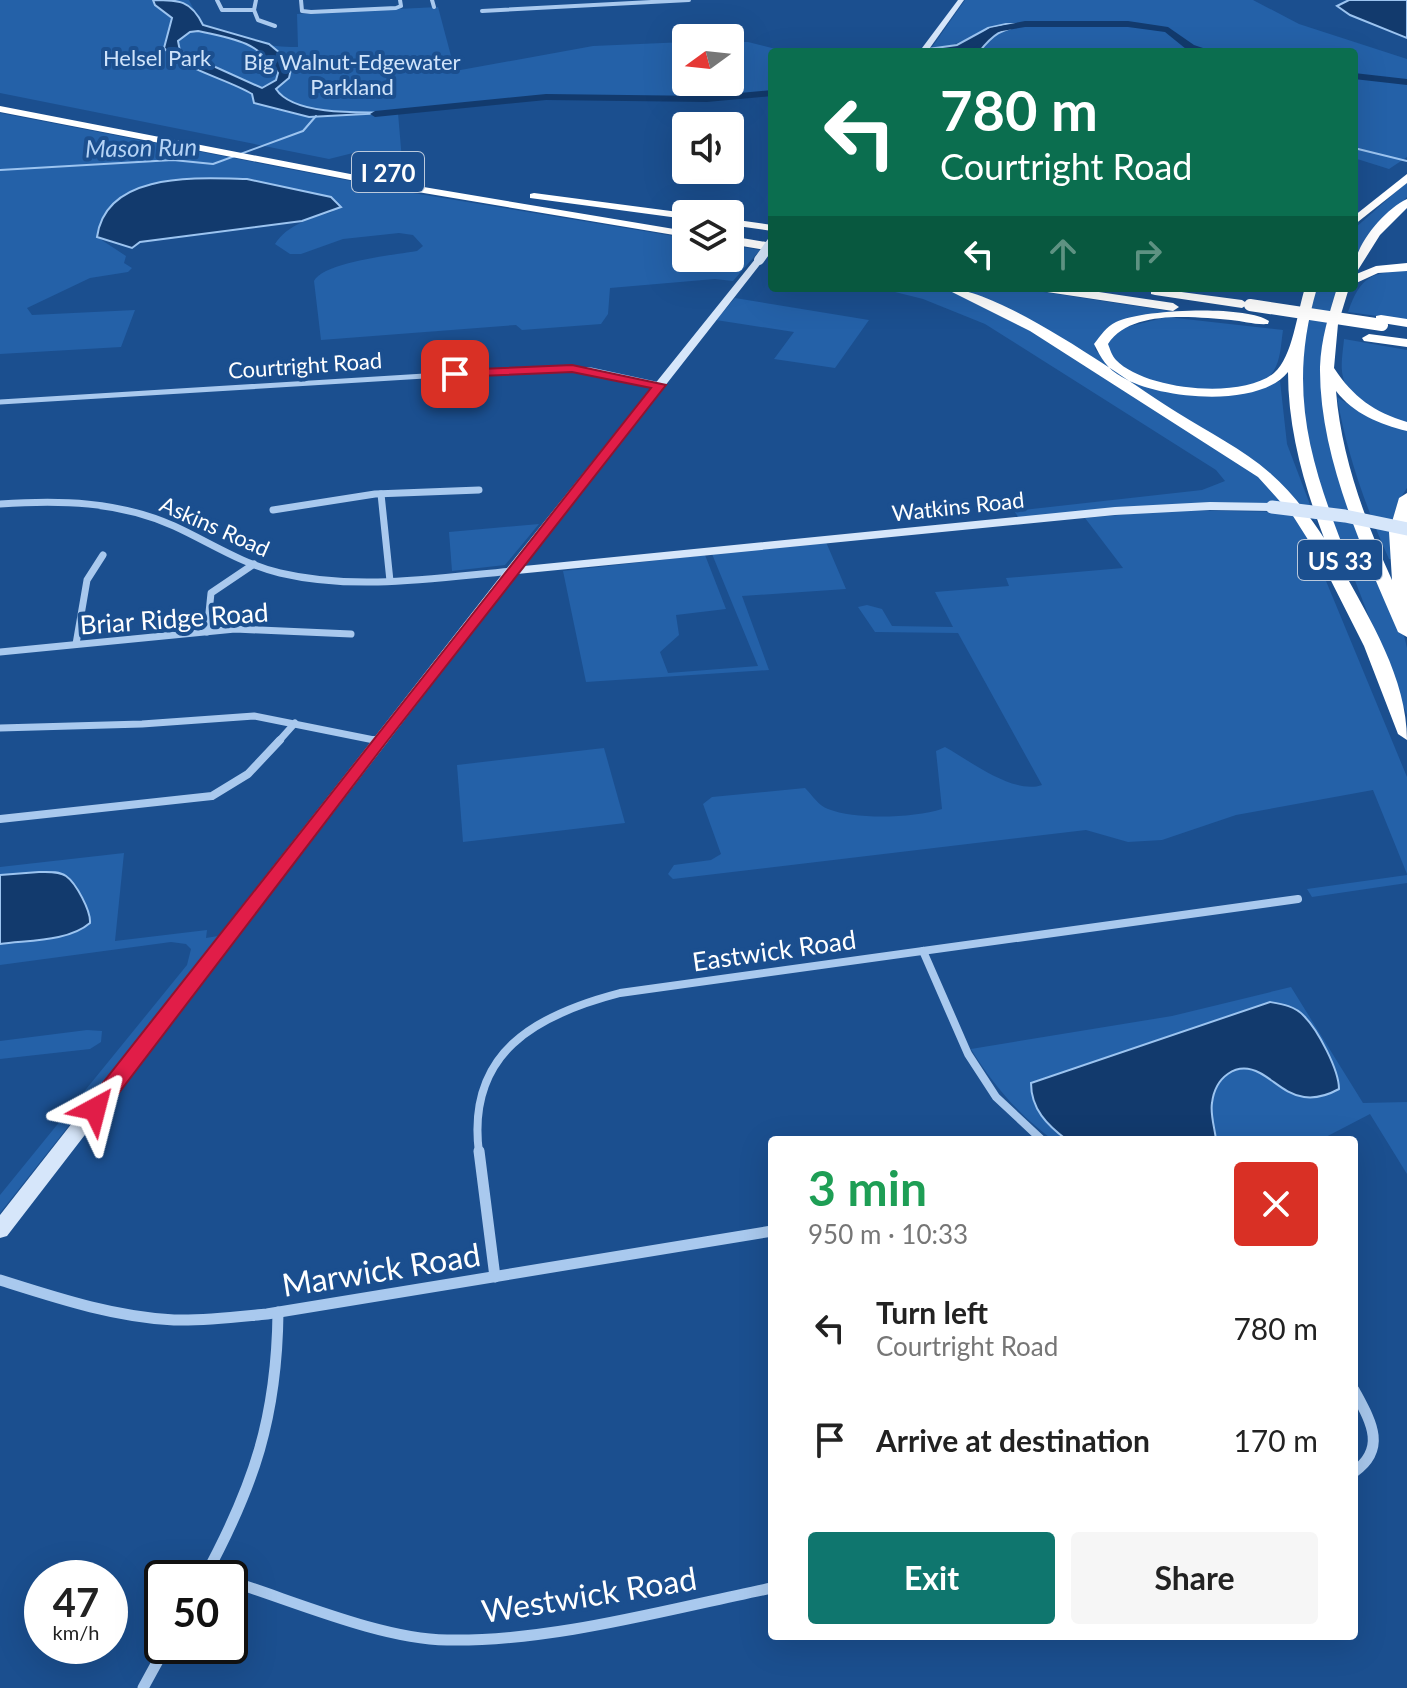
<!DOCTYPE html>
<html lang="en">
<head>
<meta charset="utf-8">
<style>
	:root { --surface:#fff; --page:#f6f6f6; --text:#222; --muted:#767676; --accent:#0f766e }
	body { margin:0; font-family:Lato,sans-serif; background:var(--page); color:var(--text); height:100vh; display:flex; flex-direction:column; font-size:30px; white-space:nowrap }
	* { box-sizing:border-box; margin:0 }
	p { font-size:26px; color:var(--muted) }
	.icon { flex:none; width:44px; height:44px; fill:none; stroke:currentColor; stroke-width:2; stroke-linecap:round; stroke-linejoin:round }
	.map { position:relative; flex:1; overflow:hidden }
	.sheet { position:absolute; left:768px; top:1136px; width:590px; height:504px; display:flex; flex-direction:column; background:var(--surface); border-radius:8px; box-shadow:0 8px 32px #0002 }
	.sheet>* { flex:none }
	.banner { position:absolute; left:768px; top:48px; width:590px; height:244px; border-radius:8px; box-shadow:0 8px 32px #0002; background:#0b6e4f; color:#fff; overflow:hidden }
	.needle { width:52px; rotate:255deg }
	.buttons { position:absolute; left:672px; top:24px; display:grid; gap:16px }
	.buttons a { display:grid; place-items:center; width:72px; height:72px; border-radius:8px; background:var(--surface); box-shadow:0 8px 32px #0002; font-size:40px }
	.speed { position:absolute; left:24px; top:1560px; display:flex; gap:16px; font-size:40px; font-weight:700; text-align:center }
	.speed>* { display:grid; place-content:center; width:104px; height:104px; border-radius:50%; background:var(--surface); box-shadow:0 8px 32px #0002; line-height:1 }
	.speed small { font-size:20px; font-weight:400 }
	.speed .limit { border:4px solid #111; border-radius:12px; background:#fff; color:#111 }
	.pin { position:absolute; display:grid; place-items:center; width:68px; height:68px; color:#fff; margin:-34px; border-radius:16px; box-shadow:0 4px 12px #0006 }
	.me { position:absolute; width:88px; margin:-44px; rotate:38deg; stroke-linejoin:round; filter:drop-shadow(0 0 6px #0008) }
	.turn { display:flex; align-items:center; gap:28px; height:168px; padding:0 40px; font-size:36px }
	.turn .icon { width:104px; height:104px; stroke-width:2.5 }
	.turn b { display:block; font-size:56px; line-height:68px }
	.lanes { display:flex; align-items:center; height:76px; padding:0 40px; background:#0003; justify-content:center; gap:40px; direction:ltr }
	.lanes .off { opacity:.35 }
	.round { display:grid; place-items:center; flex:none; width:84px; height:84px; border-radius:8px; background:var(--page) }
	.summary { display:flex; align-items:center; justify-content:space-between; height:136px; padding:0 40px }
	h1 { font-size:48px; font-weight:700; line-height:60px; color:#1e9e55 }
	.action { display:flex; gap:16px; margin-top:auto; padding:16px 40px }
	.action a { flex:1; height:92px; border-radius:8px; background:var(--accent); color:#fff; font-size:32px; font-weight:700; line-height:92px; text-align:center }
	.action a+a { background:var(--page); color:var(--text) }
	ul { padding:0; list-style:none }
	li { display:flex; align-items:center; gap:24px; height:112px; padding:0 40px }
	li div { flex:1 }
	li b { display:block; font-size:30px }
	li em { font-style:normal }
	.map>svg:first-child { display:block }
</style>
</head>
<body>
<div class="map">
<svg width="1407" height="1688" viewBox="0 0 1407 1688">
	<rect width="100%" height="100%" fill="#1b4f8f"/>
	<g fill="#2461a8">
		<path d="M0,0H189C194,10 201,24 211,30C228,40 279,48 298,47L297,14L438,7L455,71L593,46L686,42V82H730V42H748L788,52H772V93L707,99L546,97L398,113L402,160L357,152L329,159L0,93Z"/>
		<path d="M965,0H1253L1299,24L1407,59V157L1389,169L1354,158V52H979L989,38L1020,24C986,25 962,47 930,50Z"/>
		<path d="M0,113L413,193L686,238V258H730V245L760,250L733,281L715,279L610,288L608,314L601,324L522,330L516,325L321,340L314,281C324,262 394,255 417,251L423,246L413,235L399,233L343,239L301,254H290L275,244C288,224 310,219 332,212L337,201L247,179L97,237L126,256L124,263L132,268L128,272L90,278L27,308L32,315L135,310L121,347L0,354Z"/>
		<polygon points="1407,182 1407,197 1371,234 1354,256 1354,229"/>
		<path d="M1407,269V320L1348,312C1361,275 1371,274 1407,269Z"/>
		<path d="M879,288H945L992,307L1251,468L1271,484L1300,518L1407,777V874L1373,790L1236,815L1162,840L1128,842L1086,830L673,879L668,874L674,865L711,860L721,854L703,804L712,797L805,788C812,795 819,806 828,809C856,820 913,818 942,809L936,751L945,747C970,761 1014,795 1042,785L958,633L875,632L858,607L867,605L882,609L892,626L953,627L935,592L1009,586L1006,578L1123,568L1085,518L1174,510L1283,512V505H1161L1019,518L1014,511L1202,490L1225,481L1216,470L985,324L923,299Z"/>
		<path d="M956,288H1017L1188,314C1160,318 1101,314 1095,349L1111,368L1137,382L1240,393L1280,381L1287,444L1317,523L1288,491L982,298Z"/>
		<path d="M1317,288H1337C1300,398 1336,474 1378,575C1387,598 1403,624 1407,648C1407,669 1407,694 1407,715L1318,485L1299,389L1305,320Z"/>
		<polygon points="735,298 869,320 835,368 774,359 794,332 716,320"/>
		<path d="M1167,317L1283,330C1281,343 1281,360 1273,372C1254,399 1179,390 1152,381C1134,376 1118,365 1106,350L1107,339L1118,329Z"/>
		<path d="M1344,339L1407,350V424C1386,418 1347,401 1343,377C1340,366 1343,351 1344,339Z"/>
		<path d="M1337,397L1354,408L1407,429V488L1398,502L1392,522L1395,559H1389C1365,505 1347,454 1337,397Z"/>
		<polygon points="539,524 505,565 452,571 449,532"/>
		<polygon points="826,542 846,589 742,596 769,670 586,682 563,571 705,555 726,609 676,615 679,635 660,652 668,673 758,666 712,554"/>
		<polygon points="604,748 625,823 463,842 457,765"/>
		<polygon points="124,853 115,941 207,930 206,938 218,936 0,1213 0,1195 187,965 191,949 186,944 171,942 0,965 0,867"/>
		<polygon points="1407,875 1407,883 1312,897 1307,889"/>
		<path d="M1291,987L1363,1103L1407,1102V1174L1370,1114L1320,1140H1053C1018,1114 993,1085 971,1049L1172,1016Z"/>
		<polygon points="87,1030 102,1031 101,1042 90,1049 0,1059 0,1041"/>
	</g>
	<g fill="#123a6d" stroke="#9cc4f0" stroke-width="2" fill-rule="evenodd">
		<path d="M153,0C179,0 191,0 203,25L269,44L286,58L291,69L289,78L276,89C295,118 371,112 403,112L309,117L254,103L252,94C227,79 182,69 164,48L172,18L155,5ZM198,31C232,38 260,42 278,73L276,80L262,88L180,51L178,41L190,32Z"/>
		<polygon points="1349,0 1407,0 1407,38 1350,15 1337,6"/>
		<path d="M1006,24H1025C1000,31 995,32 979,52H906L957,45L988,28Z"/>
		<path d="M247,179L331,197L341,207L302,221L140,242L132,248L97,237C106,171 198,178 247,179Z"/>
		<path d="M39,872C48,872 59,871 66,876C76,883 91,911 90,923C68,942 27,940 0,944V875Z"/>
		<path d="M1270,1002C1282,1004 1295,1006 1304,1016C1318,1030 1339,1070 1339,1089C1328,1095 1317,1099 1304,1097C1285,1094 1275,1081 1260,1073C1236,1060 1215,1078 1212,1103C1210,1114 1215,1129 1216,1140H1067C1047,1125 1031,1109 1031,1083Z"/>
	</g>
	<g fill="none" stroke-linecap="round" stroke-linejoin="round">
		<g stroke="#9cc4f0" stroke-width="2">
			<polyline points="975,50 988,52"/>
			<polyline points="1354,148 1407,161"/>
			<polyline points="0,170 173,160 213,164 303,131 316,116"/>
		</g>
		<g fill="#123a6d" fill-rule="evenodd">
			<polygon points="1025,21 1128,21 1168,27 1194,45 1215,52 1186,49 1165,32 1128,27 1025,27 996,32 969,51 946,52 962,47 990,28"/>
			<polygon points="1354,73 1407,79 1407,85 1354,79"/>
			<polygon points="772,90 772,96 707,102 546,100 375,117 370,114 375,111 546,94 707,96"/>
		</g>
		<g stroke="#a9c9ee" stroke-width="4">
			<polyline points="217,0 222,10 254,10"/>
			<polyline points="256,0 254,10 258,20 275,26"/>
			<polyline points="301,0 302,11 311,12 396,8 401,6 400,0"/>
			<polyline points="432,0 434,7"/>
			<polyline points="482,11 689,0"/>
		</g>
		<polyline stroke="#a9c9ee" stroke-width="5" points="0,402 557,368 591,370 660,385"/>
		<g stroke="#a9c9ee" stroke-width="7">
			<polyline points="381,494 390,581"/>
			<path d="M0,504C60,500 118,501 174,526C209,542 242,564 280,573C356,591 436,578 512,571"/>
			<polyline points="273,510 375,494 479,490"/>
			<polyline points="207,632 211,593 254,564"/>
			<polyline points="76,644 87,580 103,555"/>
			<polyline points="0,652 235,629 351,634"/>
			<polyline points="0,728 142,724 254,716 379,741"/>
			<polyline points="278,742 295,723"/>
		</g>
		<g stroke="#a9c9ee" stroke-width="8">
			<polyline points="374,740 379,741"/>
			<polyline points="0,819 212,796 248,774 280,740"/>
			<polyline points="923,951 968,1054 996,1097 1042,1140"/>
			<path d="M479,1153C466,1053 535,1015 620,993L1298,899"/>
		</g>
		<g stroke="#a9c9ee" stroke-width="11">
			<polyline points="479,1151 495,1277"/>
			<path d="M0,1280C57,1298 114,1317 174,1320C205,1321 236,1317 267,1314L772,1231"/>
			<path d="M1354,1390C1370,1420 1388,1448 1354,1472"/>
			<polyline points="207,1573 221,1578"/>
			<path d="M204,1578C254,1486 277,1417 278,1312"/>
			<path d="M230,1581C294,1601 381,1639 447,1640C553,1642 668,1609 772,1588"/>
			<polyline points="143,1688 166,1646"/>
		</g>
		<g fill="#d6e6fa" fill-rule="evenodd">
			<polygon points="958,0 964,0 927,52 919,52"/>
			<polygon points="759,257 764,260 762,262 524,566 1115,507 1210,502 1272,503 1278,507 1272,511 1210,510 1115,515 517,574 7,1236 0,1238 0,1215 507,568 756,258"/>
		</g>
		<g fill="#fff" fill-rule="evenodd">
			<polygon points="0,106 376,179 686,231 686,237 376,185 0,112"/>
			<polygon points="1407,174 1407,183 1354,225 1354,216"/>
			<polygon points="534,193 686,213 690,214 686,214 686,219 530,198 530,194"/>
			<path d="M1407,199V208L1380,235L1358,270L1354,271C1354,245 1384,210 1407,199Z"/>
			<polygon points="730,219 772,225 772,231 730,225"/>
			<polygon points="730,236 772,243 772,251 730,244"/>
			<polygon points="1407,263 1407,271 1378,273 1354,284 1354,275 1376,266"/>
			<path d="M944,288C1002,288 1125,380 1178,413C1208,432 1243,449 1270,473C1291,491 1309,515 1324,538C1304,485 1288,430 1288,372C1259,409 1158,399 1122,377C1107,369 1101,358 1094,344C1101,335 1106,327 1116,322C1143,309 1246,305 1269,321L1268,324C1255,325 1243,321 1231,320C1194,317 1131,309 1108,344C1110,349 1112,356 1116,360C1145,390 1241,400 1274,373C1293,357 1297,312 1305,288H1317C1286,392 1311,465 1349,562L1341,567C1370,619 1407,679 1407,740L1398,734L1364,646L1319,557L1293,516L1258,477L1030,331Z"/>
			<polygon points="1041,288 1072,288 1173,303 1179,307 1173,311 1047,292"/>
			<polygon points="1151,288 1242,300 1248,304 1242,308 1155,295 1151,294"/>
			<path d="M1337,288H1349L1338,324L1334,368C1353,397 1374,412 1407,422V431C1379,424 1354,414 1336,391C1341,455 1365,521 1392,580L1389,532L1399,498L1407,493V637L1398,632C1363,551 1319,456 1320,367C1321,339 1329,314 1337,288Z"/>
			<polygon points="1381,315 1407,319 1407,327 1376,322 1376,316"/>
			<polygon points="1369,334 1407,339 1407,347 1364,341 1362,338"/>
		</g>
		<polyline stroke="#d6e6fa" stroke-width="10" points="759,260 772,242"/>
		<polyline stroke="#d6e6fa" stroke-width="13" points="1272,507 1345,516 1407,529"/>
		<polyline stroke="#fff" stroke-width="12" points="1250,305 1382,325"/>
	</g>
	<polygon fill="#e11d48" stroke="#92132f" stroke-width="2" points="572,365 666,385 385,744 102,1115 87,1115 84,1109 87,1103 651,388 572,372 455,377 449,374 455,370"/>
	<g text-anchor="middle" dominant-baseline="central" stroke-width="8" stroke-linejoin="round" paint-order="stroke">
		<g font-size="22" fill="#cfe3fa" stroke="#1b4f8f">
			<text x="157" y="57">Helsel Park</text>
			<text x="352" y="61">Big Walnut-Edgewater<tspan x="352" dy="25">Parkland</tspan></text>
		</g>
		<g font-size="22" fill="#fff" stroke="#1b4f8f">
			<text transform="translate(305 365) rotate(-4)">Courtright Road</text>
			<text transform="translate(958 506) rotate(-6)">Watkins Road</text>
			<text transform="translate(215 526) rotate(24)">Askins Road</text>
		</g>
		<g font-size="24" font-style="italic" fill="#b5d3f5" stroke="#1b4f8f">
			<text transform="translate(141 147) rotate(-1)">Mason Run</text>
		</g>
		<g fill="#1b4f8f" stroke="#bbcadd" stroke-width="2">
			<rect x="352" y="152" width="72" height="40" rx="6"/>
			<rect x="1298" y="540" width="84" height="40" rx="6"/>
		</g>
		<g font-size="24" font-weight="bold" fill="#fff">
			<text x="388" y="172">I 270</text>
			<text x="1340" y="560">US 33</text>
		</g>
		<g font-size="26" fill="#fff" stroke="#1b4f8f">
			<text transform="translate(174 618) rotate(-4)">Briar Ridge Road</text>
			<text transform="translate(774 950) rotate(-8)">Eastwick Road</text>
		</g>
		<g font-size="32" fill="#fff" stroke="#1b4f8f">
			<text transform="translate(381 1269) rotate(-9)">Marwick Road</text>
			<text transform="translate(589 1594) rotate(-9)">Westwick Road</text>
		</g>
	</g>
</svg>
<div class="buttons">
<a><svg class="needle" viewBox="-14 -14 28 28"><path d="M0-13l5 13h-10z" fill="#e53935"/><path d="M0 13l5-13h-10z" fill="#767676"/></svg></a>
<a><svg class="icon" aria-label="sound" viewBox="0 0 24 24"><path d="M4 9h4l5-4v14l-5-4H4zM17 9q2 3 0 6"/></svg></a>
<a><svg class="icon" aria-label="layers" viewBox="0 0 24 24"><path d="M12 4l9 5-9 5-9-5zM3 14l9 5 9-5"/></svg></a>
</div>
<div class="speed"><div>47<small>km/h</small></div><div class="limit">50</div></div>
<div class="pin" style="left:455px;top:374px;background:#d93025"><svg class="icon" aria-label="arrive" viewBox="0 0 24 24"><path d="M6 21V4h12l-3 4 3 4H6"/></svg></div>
<svg class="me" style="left:95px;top:1109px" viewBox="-20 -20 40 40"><path d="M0-17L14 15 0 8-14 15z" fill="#e11d48" stroke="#fff" stroke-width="4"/></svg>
<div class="banner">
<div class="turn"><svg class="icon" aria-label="left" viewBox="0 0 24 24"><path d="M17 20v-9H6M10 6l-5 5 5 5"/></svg><div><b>780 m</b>Courtright Road</div></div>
<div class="lanes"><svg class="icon" aria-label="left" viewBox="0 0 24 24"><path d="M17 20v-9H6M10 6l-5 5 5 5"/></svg><svg class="icon off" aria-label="ahead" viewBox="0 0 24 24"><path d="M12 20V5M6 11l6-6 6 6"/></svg><svg class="icon off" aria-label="right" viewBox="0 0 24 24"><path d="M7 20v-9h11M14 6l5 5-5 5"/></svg></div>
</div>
<section class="sheet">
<div class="summary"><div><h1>3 min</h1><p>950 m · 10:33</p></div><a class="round" style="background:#d93025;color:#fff"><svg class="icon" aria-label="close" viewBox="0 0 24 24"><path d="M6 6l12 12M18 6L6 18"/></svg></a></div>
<ul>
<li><svg class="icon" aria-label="left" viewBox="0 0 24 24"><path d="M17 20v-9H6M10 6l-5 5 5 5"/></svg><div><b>Turn left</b><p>Courtright Road</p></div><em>780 m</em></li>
<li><svg class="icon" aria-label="arrive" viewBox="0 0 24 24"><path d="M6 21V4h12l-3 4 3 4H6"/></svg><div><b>Arrive at destination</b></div><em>170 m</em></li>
</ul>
<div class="action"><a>Exit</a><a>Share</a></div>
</section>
</div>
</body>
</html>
